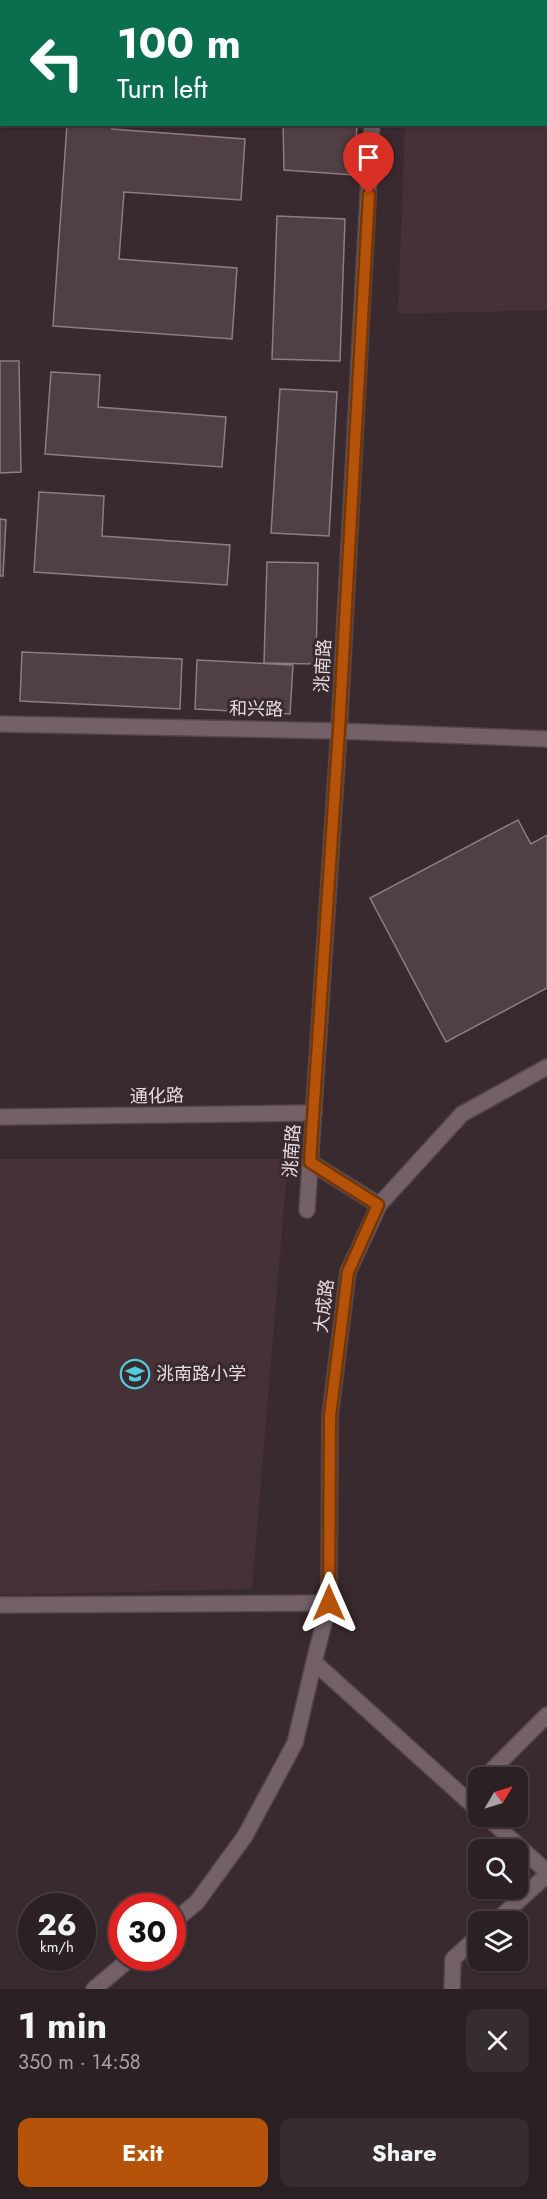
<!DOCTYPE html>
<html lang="en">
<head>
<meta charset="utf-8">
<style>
	:root { --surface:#2b2023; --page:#372d30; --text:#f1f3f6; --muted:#a6a3a6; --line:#473e41; --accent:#b45309 }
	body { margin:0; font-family:Jost,"Noto Sans SC",sans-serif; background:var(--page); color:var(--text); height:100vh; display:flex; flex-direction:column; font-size:22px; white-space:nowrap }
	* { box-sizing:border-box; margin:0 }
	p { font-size:20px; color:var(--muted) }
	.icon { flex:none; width:33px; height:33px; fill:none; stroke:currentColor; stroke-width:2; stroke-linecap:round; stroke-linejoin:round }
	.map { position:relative; height:1989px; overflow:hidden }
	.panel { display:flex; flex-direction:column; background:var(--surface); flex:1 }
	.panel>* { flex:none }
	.banner { position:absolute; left:0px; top:0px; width:548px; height:126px; box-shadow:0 2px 4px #0004,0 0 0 2px var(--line); background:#0b6e4f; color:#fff; overflow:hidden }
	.needle { width:39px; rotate:52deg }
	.buttons { position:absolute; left:468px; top:1767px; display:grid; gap:12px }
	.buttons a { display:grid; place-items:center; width:60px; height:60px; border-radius:12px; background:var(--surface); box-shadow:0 2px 4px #0004,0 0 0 2px var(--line); font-size:30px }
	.speed { position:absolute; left:18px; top:1893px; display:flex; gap:12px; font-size:30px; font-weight:700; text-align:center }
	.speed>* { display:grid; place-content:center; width:78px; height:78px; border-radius:50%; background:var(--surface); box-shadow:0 2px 4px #0004,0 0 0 2px var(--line); line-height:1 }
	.speed small { font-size:15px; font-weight:400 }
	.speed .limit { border:9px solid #d22; background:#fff; color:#111 }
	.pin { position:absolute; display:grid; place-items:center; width:51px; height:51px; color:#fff; margin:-62px -26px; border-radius:50% 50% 50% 0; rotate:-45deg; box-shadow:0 0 6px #0007 }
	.pin .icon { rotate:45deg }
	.me { position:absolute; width:66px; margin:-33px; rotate:0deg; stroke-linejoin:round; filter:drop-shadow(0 0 4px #0008) }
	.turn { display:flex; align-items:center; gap:21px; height:126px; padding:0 18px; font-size:27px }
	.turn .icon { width:78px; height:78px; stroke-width:2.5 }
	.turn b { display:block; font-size:42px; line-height:51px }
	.round { display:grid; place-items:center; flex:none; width:63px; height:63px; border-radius:12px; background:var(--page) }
	.summary { display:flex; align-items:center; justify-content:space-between; height:102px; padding:0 18px }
	h1 { font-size:36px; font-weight:700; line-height:45px }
	.action { display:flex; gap:12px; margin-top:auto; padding:12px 18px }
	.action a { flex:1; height:69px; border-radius:12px; background:var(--accent); color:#fff; font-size:24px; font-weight:700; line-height:69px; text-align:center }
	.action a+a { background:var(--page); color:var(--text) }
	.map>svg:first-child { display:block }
</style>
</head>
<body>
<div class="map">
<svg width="547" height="1989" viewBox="0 0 547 1989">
	<rect width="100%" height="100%" fill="#392a2f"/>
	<g fill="#473139">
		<polygon points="409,0 547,0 547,310 398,314 405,125 546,124 546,2"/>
		<polygon points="0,1159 288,1159 252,1589 0,1595"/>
	</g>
	<g fill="#503f45" stroke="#8f7c83" stroke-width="1.5">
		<polygon points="282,0 362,0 362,2"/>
		<polygon points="67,124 113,124 112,129 245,139 241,200 124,192 119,259 237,268 232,339 53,326"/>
		<polygon points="283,124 357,124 354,175 284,170"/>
		<polygon points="277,216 345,219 340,361 272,359"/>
		<polygon points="0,361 19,361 21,472 0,473"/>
		<polygon points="51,372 100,375 98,407 226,417 222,467 45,454"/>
		<polygon points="280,389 337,392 329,536 271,533"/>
		<polygon points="39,492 104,496 102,536 230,545 227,585 34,572"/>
		<polygon points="0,519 6,520 3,576 0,576"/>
		<polygon points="267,562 318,563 316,664 264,663"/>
		<polygon points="22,652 182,659 180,709 20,701"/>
		<polygon points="197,660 293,665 290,714 195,709"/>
		<polygon points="518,820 531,844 547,835 547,988 446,1042 370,898"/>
	</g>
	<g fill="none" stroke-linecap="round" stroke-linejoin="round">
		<g stroke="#53474b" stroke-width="18">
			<g id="street">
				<polyline points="379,2 379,0"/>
				<polyline points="0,724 339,731 547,739"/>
				<polyline points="0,1117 314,1113"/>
				<polyline points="310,1162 379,1205"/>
				<polyline points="307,1210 339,731 372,124"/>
				<polyline points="0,1605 329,1603"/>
				<polyline points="484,1778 547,1715"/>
				<polyline points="478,1810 314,1662 329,1603 330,1416 348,1272 379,1205 462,1114 547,1067"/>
				<polyline points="486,1816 547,1872"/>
				<polyline points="495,1922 547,1875"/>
				<polyline points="172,1923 197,1902 245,1836 295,1743 314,1662"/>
				<polyline points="94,1989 131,1958"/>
				<polyline points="452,1989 453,1959 478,1936"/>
			</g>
		</g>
		<use href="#street" stroke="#736167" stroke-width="15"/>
	</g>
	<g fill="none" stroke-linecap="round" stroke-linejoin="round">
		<g stroke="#753606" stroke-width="15">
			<polyline id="route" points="329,1603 330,1416 348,1272 378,1205 310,1162 339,730 369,194"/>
		</g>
		<use href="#route" stroke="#b45309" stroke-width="10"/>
	</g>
	<defs>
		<g id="school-ring" transform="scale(1.5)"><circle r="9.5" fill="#392a2f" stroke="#53cbda" stroke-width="1.5"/><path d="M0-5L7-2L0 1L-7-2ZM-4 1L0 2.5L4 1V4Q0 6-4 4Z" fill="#53cbda"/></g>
	</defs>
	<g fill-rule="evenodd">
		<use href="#school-ring" x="135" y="1374"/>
	</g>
	<g text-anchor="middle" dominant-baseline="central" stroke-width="6" stroke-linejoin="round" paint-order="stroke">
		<g font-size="18" fill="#e6dcdf" stroke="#392a2f">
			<text transform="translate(323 666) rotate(-87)">洮南路</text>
			<text transform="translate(256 709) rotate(1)">和兴路</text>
			<text transform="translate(157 1096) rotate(-1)">通化路</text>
			<text transform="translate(292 1151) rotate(-86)">洮南路</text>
			<text transform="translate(324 1306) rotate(-83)">大成路</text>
		</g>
		<g font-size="18" fill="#e6dcdf" stroke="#392a2f" text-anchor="start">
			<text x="156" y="1374">洮南路小学</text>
		</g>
	</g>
</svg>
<div class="buttons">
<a><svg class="needle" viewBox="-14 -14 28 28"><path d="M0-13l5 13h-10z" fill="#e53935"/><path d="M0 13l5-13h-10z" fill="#a6a3a6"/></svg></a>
<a><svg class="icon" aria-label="search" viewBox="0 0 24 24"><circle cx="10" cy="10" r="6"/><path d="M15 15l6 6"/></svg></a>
<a><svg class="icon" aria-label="layers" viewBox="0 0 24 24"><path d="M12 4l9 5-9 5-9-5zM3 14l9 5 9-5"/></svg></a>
</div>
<div class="speed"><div>26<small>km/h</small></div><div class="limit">30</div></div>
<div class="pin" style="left:369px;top:194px;background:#d93025"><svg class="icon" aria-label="arrive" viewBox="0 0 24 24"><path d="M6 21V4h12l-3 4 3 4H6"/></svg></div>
<svg class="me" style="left:329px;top:1603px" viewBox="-20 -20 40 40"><path d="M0-17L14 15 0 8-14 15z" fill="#b45309" stroke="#fff" stroke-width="4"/></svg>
<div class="banner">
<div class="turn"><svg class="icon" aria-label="left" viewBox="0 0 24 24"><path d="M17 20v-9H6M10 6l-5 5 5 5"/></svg><div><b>100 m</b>Turn left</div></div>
</div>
</div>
<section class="panel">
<div class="summary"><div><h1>1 min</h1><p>350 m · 14:58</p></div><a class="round"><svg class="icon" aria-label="close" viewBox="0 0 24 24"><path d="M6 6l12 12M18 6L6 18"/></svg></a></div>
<div class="action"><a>Exit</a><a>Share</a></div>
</section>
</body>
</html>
